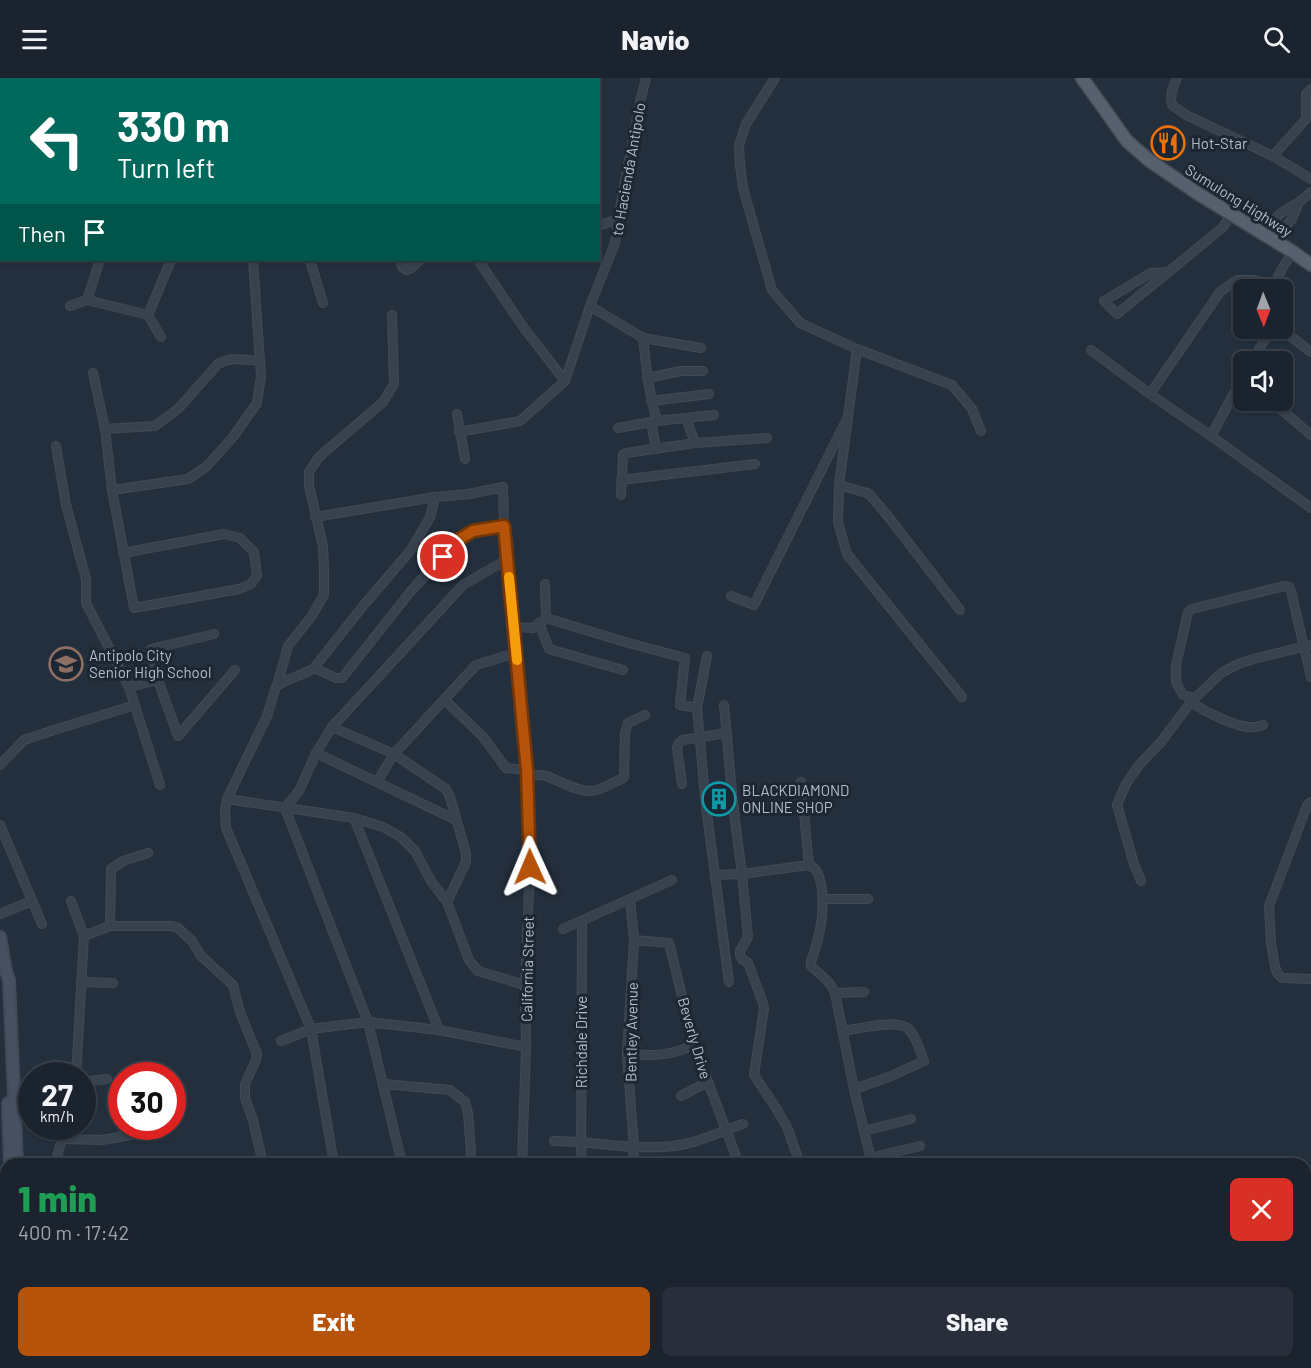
<!DOCTYPE html>
<html lang="en">
<head>
<meta charset="utf-8">
<style>
	:root { --surface:#1b232e; --page:#282f3a; --text:#f1f3f6; --muted:#a0a4aa; --line:#39404a; --accent:#b45309 }
	body { margin:0; font-family:Barlow,sans-serif; background:var(--page); color:var(--text); height:100vh; display:flex; flex-direction:column; font-size:22px; white-space:nowrap }
	* { box-sizing:border-box; margin:0 }
	p { font-size:20px; color:var(--muted) }
	.icon { flex:none; width:33px; height:33px; fill:none; stroke:currentColor; stroke-width:2; stroke-linecap:round; stroke-linejoin:round }
	.map { position:relative; flex:1; overflow:hidden }
	.drawer { position:absolute; left:0px; top:1080px; width:1311px; height:210px; display:flex; flex-direction:column; background:var(--surface); border-radius:18px 18px 0 0; box-shadow:0 2px 4px #0004,0 0 0 2px var(--line) }
	.drawer>* { flex:none }
	.top-card { position:absolute; left:0px; top:0px; width:600px; height:183px; box-shadow:0 2px 4px #0004,0 0 0 2px var(--line); background:#00695c; color:#fff; overflow:hidden }
	.needle { width:39px; rotate:179deg }
	.tools { position:absolute; left:1233px; top:201px; display:grid; gap:12px }
	.tools a { display:grid; place-items:center; width:60px; height:60px; border-radius:9px; background:var(--surface); box-shadow:0 2px 4px #0004,0 0 0 2px var(--line); font-size:30px }
	.speed { position:absolute; left:18px; top:984px; display:flex; gap:12px; font-size:30px; font-weight:700; text-align:center }
	.speed>* { display:grid; place-content:center; width:78px; height:78px; border-radius:50%; background:var(--surface); box-shadow:0 2px 4px #0004,0 0 0 2px var(--line); line-height:1 }
	.speed small { font-size:15px; font-weight:400 }
	.speed .limit { border:9px solid #d22; background:#fff; color:#111 }
	.pin { position:absolute; display:grid; place-items:center; width:51px; height:51px; color:#fff; margin:-26px; border:3px solid #fff; border-radius:50%; box-shadow:0 2px 6px #0007 }
	.me { position:absolute; width:66px; margin:-33px; rotate:359deg; stroke-linejoin:round; filter:drop-shadow(0 0 4px #0008) }
	.turn { display:flex; align-items:center; gap:21px; height:126px; padding:0 18px; font-size:27px }
	.turn .icon { width:78px; height:78px; stroke-width:2.5 }
	.turn b { display:block; font-size:42px; line-height:51px }
	.then { display:flex; align-items:center; height:57px; padding:0 18px; background:#0003; gap:12px; font-size:22px }
	.round { display:grid; place-items:center; flex:none; width:63px; height:63px; border-radius:9px; background:var(--page) }
	.head { display:flex; align-items:center; justify-content:space-between; height:102px; padding:0 18px }
	h1 { font-size:36px; font-weight:800; line-height:45px; color:#1e9e55 }
	.button { display:flex; gap:12px; margin-top:auto; padding:12px 18px }
	.button a { flex:1; height:69px; border-radius:9px; background:var(--accent); color:#fff; font-size:24px; font-weight:800; line-height:69px; text-align:center }
	.button a+a { background:var(--page); color:var(--text) }
	header { display:flex; justify-content:space-between; align-items:center; height:78px; padding:0 18px; background:var(--surface); font-size:27px; font-weight:800 }
	.map>svg:first-child { display:block }
</style>
</head>
<body>
<header><svg class="icon" aria-label="menu" viewBox="0 0 24 24"><path d="M4 6h16M4 12h16M4 18h16"/></svg>Navio<svg class="icon" aria-label="search" viewBox="0 0 24 24"><circle cx="10" cy="10" r="6"/><path d="M15 15l6 6"/></svg></header>
<div class="map">
<svg width="1311" height="1290" viewBox="0 0 1311 1290">
	<rect width="100%" height="100%" fill="#242f3e"/>
	<rect fill="#263c3f" x="36" y="0" width="239" height="2"/>
	<g fill="none" stroke-linecap="round" stroke-linejoin="round">
		<polyline stroke="#17263c" stroke-width="12" points="230,1284 231,1289 243,1284"/>
		<g stroke="#414a57" stroke-width="10">
			<g id="street">
				<polyline points="13,0 13,2"/>
				<polyline points="314,0 315,2"/>
				<polyline points="428,0 429,2"/>
				<polyline points="503,0 503,2"/>
				<polyline points="775,0 746,46 739,67 740,87 743,110 772,212 800,245 857,271 952,307 972,331 981,353"/>
				<polyline points="1177,0 1172,13 1171,22 1172,27 1186,37 1273,78 1311,101"/>
				<polyline points="301,2 305,0"/>
				<polyline points="576,2 577,0"/>
				<polyline points="0,74 2,72"/>
				<polyline points="1273,78 1306,41 1306,16 1311,11"/>
				<polyline points="0,87 2,87"/>
				<polyline points="0,133 2,133"/>
				<polyline points="598,148 618,141"/>
				<polyline points="1262,155 1281,135 1299,124 1311,114"/>
				<polyline points="1274,162 1292,141 1299,124"/>
				<polyline points="310,182 323,225"/>
				<polyline points="399,182 403,190 407,192 411,190 420,182"/>
				<polyline points="478,182 524,250 565,303"/>
				<polyline points="1168,194 1151,195 1104,223 1117,236 1222,150 1232,136"/>
				<polyline points="1275,210 1274,207 1283,189 1293,174"/>
				<polyline points="87,222 100,182"/>
				<polyline points="70,228 87,222 148,237 161,259"/>
				<polyline points="590,228 643,260 701,270"/>
				<polyline points="148,237 171,182"/>
				<polyline points="1280,250 1311,274"/>
				<path d="M643,260C646,288 649,316 657,343"/>
				<polyline points="857,271 839,407 838,444 847,476 962,619"/>
				<polyline points="1091,272 1150,316 1211,358 1311,430"/>
				<polyline points="1252,284 1271,250"/>
				<polyline points="93,295 105,351 112,412 134,530 239,511 251,506 257,498 254,474 240,460 224,456 123,475"/>
				<polyline points="647,300 681,293 703,293"/>
				<polyline points="1150,316 1220,214 1237,202 1254,202 1274,207"/>
				<polyline points="1270,322 1311,357"/>
				<polyline points="651,323 709,316"/>
				<polyline points="457,336 465,381"/>
				<polyline points="686,340 695,365"/>
				<polyline points="651,344 656,371"/>
				<polyline points="618,350 657,343 714,337"/>
				<path d="M105,351L155,348L178,331L218,286C231,278 245,282 260,283"/>
				<polyline points="459,354 520,343 565,303 590,228 615,165 618,141 640,24 646,0"/>
				<polyline points="1211,358 1244,297"/>
				<polyline points="56,368 66,427 86,501 86,525 129,609 160,707"/>
				<polyline points="621,402 755,386"/>
				<polyline points="839,407 867,415 870,417 891,442 960,532"/>
				<polyline points="112,412 188,401 207,388 233,359 257,325 261,298 253,182"/>
				<polyline points="621,417 623,377 626,375 695,365 767,360"/>
				<polyline points="315,439 435,419 469,416 503,409 504,448 527,692 530,790 525,907 526,969 522,1086"/>
				<polyline points="545,506 546,540 625,564 685,580 680,627 697,630"/>
				<polyline points="731,518 754,527 846,343"/>
				<polyline points="539,545 549,571 623,592"/>
				<polyline points="514,549 533,550 543,543"/>
				<polyline points="214,556 151,571 158,602 178,658 235,592"/>
				<polyline points="314,590 336,600 342,600 411,513 458,462 473,453 504,448"/>
				<polyline points="277,608 288,568 311,539 324,517 324,492 323,468 309,408 309,394 319,379 383,324 394,306 392,237"/>
				<polyline points="129,609 158,602"/>
				<polyline points="1195,620 1183,617 1176,604 1176,587 1188,534 1192,531 1284,508 1289,509 1291,513 1311,599"/>
				<polyline points="444,621 483,659 506,690 527,692"/>
				<path d="M1191,624C1204,633 1238,651 1254,649C1257,649 1260,648 1263,647"/>
				<polyline points="724,627 733,726 742,796 748,859 740,873 740,877 742,881 748,885 763,925 764,930 754,997 776,1030 787,1049 800,1086"/>
				<polyline points="332,649 394,676 446,711 450,719 466,775 466,784 447,824"/>
				<polyline points="316,675 456,742"/>
				<polyline points="0,687 24,662 54,652 135,627"/>
				<path d="M528,698C534,697 540,696 546,698C558,702 578,714 591,713C601,713 612,704 622,701L624,699L625,655L628,645L645,637"/>
				<polyline points="377,704 394,676 476,587 516,575"/>
				<polyline points="801,704 809,787"/>
				<polyline points="682,706 677,670 679,665 683,662 727,655"/>
				<polyline points="227,721 354,740 383,749 401,759 415,773 431,803 447,824 469,882 478,893 525,907"/>
				<polyline points="1311,724 1307,728 1269,828 1271,865 1275,889 1278,896 1282,900 1311,901"/>
				<polyline points="706,729 697,630 707,578"/>
				<polyline points="354,740 439,952"/>
				<polyline points="0,747 42,846"/>
				<path d="M715,797L742,796L809,787C827,794 823,837 820,852C818,863 814,874 811,884V888C820,897 830,902 835,915L854,1011L872,1086"/>
				<polyline points="1141,803 1134,786 1117,727 1126,706 1139,687 1161,664 1191,624 1221,595 1238,586 1257,580 1311,567"/>
				<polyline points="630,821 634,862 627,976 634,1069 633,1086"/>
				<polyline points="822,821 868,821"/>
				<polyline points="71,823 84,858 76,998"/>
				<polyline points="0,836 32,823"/>
				<polyline points="110,848 111,791 123,783 148,775"/>
				<polyline points="563,851 672,802"/>
				<polyline points="84,858 110,848 172,848 178,850 192,863 201,878 233,907 240,934 257,976 256,982 245,1006 245,1020 253,1042 263,1086"/>
				<polyline points="634,862 669,865 694,967 739,1086"/>
				<polyline points="81,904 113,905"/>
				<polyline points="729,904 706,729 733,726"/>
				<polyline points="835,915 864,914"/>
				<path d="M843,953C857,951 896,941 907,950C915,955 921,975 924,983L889,999L854,1011"/>
				<polyline points="281,963 311,951 368,944 439,952 526,969"/>
				<path d="M627,976C653,978 670,978 694,967"/>
				<polyline points="82,1004 107,1001"/>
				<polyline points="384,1006 450,1012 465,1024 468,1035 471,1074 470,1086"/>
				<polyline points="681,1018 708,1004"/>
				<polyline points="14,1041 23,1034 32,1017"/>
				<polyline points="864,1053 911,1041"/>
				<polyline points="62,1061 102,1062 137,1056"/>
				<path d="M554,1063C598,1063 642,1075 685,1066C705,1062 724,1052 743,1046"/>
				<polyline points="870,1080 920,1068"/>
				<polyline points="55,1086 62,1061 63,1048"/>
				<path d="M334,1086L311,951L226,750L225,733L227,721L267,638L276,609C286,600 302,598 314,590L363,528L411,472L430,439L435,419"/>
				<polyline points="402,1086 368,944 285,730 299,713 316,675 332,649 463,507 508,481"/>
				<polyline points="581,1086 582,843"/>
				<polyline points="345,1284 345,1290"/>
				<polyline points="674,1284 675,1290"/>
				<polyline points="724,1284 725,1290"/>
				<polyline points="802,1284 802,1290"/>
				<polyline points="841,1284 842,1290"/>
				<polyline points="1034,1284 1042,1288"/>
				<polyline points="1130,1284 1133,1290"/>
				<polyline points="364,1290 364,1286 470,1288 470,1290"/>
				<polyline points="646,1290 660,1284"/>
				<polyline points="927,1290 955,1287 961,1284"/>
			</g>
		</g>
		<g stroke="#414a57" stroke-width="14">
			<g id="secondary">
				<polyline points="0,859 6,893 9,902 17,1086"/>
				<polyline points="8,1025 10,1086"/>
				<polyline points="33,1284 35,1290"/>
			</g>
		</g>
		<g stroke="#414a57" stroke-width="15">
			<g id="primary">
				<polyline points="1082,0 1127,63 1150,83 1197,115 1293,174 1311,187"/>
				<polyline points="0,1237 6,1238"/>
				<polyline points="0,1260 6,1261"/>
				<polyline points="86,1284 98,1290"/>
				<polyline points="142,1284 152,1290"/>
			</g>
		</g>
		<use href="#street" stroke="#38414e" stroke-width="8"/>
		<use href="#secondary" stroke="#465061" stroke-width="10"/>
		<use href="#primary" stroke="#56606e" stroke-width="12"/>
	</g>
	<g fill="none" stroke-linecap="round" stroke-linejoin="round">
		<g stroke="#753606" stroke-width="15">
			<polyline id="route" points="443,479 458,462 473,453 504,448 527,692 530,789"/>
		</g>
		<use href="#route" stroke="#b45309" stroke-width="10"/>
		<polyline stroke="#f59e0b" stroke-width="10" points="509,499 517,582"/>
	</g>
	<defs>
		<g id="restaurant-ring" transform="scale(1.725)"><circle r="9.5" fill="#1d2633" stroke="#e8710a" stroke-width="1.5"/><path d="M-5-6h1v4h1v-4h1v4h1v-4h1v5L-1.5 .5V6h-2V.5L-5-1ZM5-6V6H3V1.5H1.5Q1.5-4 5-6Z" fill="#e8710a"/></g>
		<g id="school-ring" transform="scale(1.725)"><circle r="9.5" fill="#1d2633" stroke="#8d6e63" stroke-width="1.5"/><path d="M0-5L7-2L0 1L-7-2ZM-4 1L0 2.5L4 1V4Q0 6-4 4Z" fill="#8d6e63"/></g>
		<g id="building-ring" transform="scale(1.725)"><circle r="9.5" fill="#1d2633" stroke="#0f9aa8" stroke-width="1.5"/><path d="M-4-6H4V6H1V3H-1V6H-4ZM-2.5-4.3h1.7v1.8h-1.7ZM.8-4.3h1.7v1.8H.8ZM-2.5-1h1.7V.8h-1.7ZM.8-1h1.7V.8H.8Z" fill="#0f9aa8"/></g>
	</defs>
	<g fill-rule="evenodd">
		<use href="#restaurant-ring" x="1168" y="65"/>
		<use href="#school-ring" x="66" y="586"/>
		<use href="#building-ring" x="719" y="721"/>
	</g>
	<g text-anchor="middle" dominant-baseline="central" stroke-width="6" stroke-linejoin="round" paint-order="stroke">
		<g font-size="15" fill="#b4bcc9" stroke="#1d2633" text-anchor="start">
			<text x="1191" y="65">Hot-Star</text>
			<text x="89" y="577">Antipolo City<tspan x="89" dy="17">Senior High School</tspan></text>
			<text x="742" y="712">BLACKDIAMOND<tspan x="742" dy="17">ONLINE SHOP</tspan></text>
		</g>
		<g font-size="15" fill="#b4bcc9" stroke="#1d2633">
			<text transform="translate(628 91) rotate(-80)">to Hacienda Antipolo</text>
			<text transform="translate(1239 122) rotate(32)">Sumulong Highway</text>
			<text transform="translate(527 891) rotate(-89)">California Street</text>
			<text transform="translate(631 954) rotate(-89)">Bentley Avenue</text>
			<text transform="translate(695 960) rotate(74)">Beverly Drive</text>
			<text transform="translate(581 964) rotate(-90)">Richdale Drive</text>
		</g>
	</g>
</svg>
<div class="tools">
<a><svg class="needle" viewBox="-14 -14 28 28"><path d="M0-13l5 13h-10z" fill="#e53935"/><path d="M0 13l5-13h-10z" fill="#a0a4aa"/></svg></a>
<a><svg class="icon" aria-label="sound" viewBox="0 0 24 24"><path d="M4 9h4l5-4v14l-5-4H4zM17 9q2 3 0 6"/></svg></a>
</div>
<div class="speed"><div>27<small>km/h</small></div><div class="limit">30</div></div>
<div class="pin" style="left:443px;top:479px;background:#d93025"><svg class="icon" aria-label="arrive" viewBox="0 0 24 24"><path d="M6 21V4h12l-3 4 3 4H6"/></svg></div>
<svg class="me" style="left:530px;top:789px" viewBox="-20 -20 40 40"><path d="M0-17L14 15 0 8-14 15z" fill="#b45309" stroke="#fff" stroke-width="4"/></svg>
<div class="top-card">
<div class="turn"><svg class="icon" aria-label="left" viewBox="0 0 24 24"><path d="M17 20v-9H6M10 6l-5 5 5 5"/></svg><div><b>330 m</b>Turn left</div></div>
<div class="then">Then<svg class="icon" aria-label="arrive" viewBox="0 0 24 24"><path d="M6 21V4h12l-3 4 3 4H6"/></svg></div>
</div>
<section class="drawer">
<div class="head"><div><h1>1 min</h1><p>400 m · 17:42</p></div><a class="round" style="background:#d93025;color:#fff"><svg class="icon" aria-label="close" viewBox="0 0 24 24"><path d="M6 6l12 12M18 6L6 18"/></svg></a></div>
<div class="button"><a>Exit</a><a>Share</a></div>
</section>
</div>
</body>
</html>
